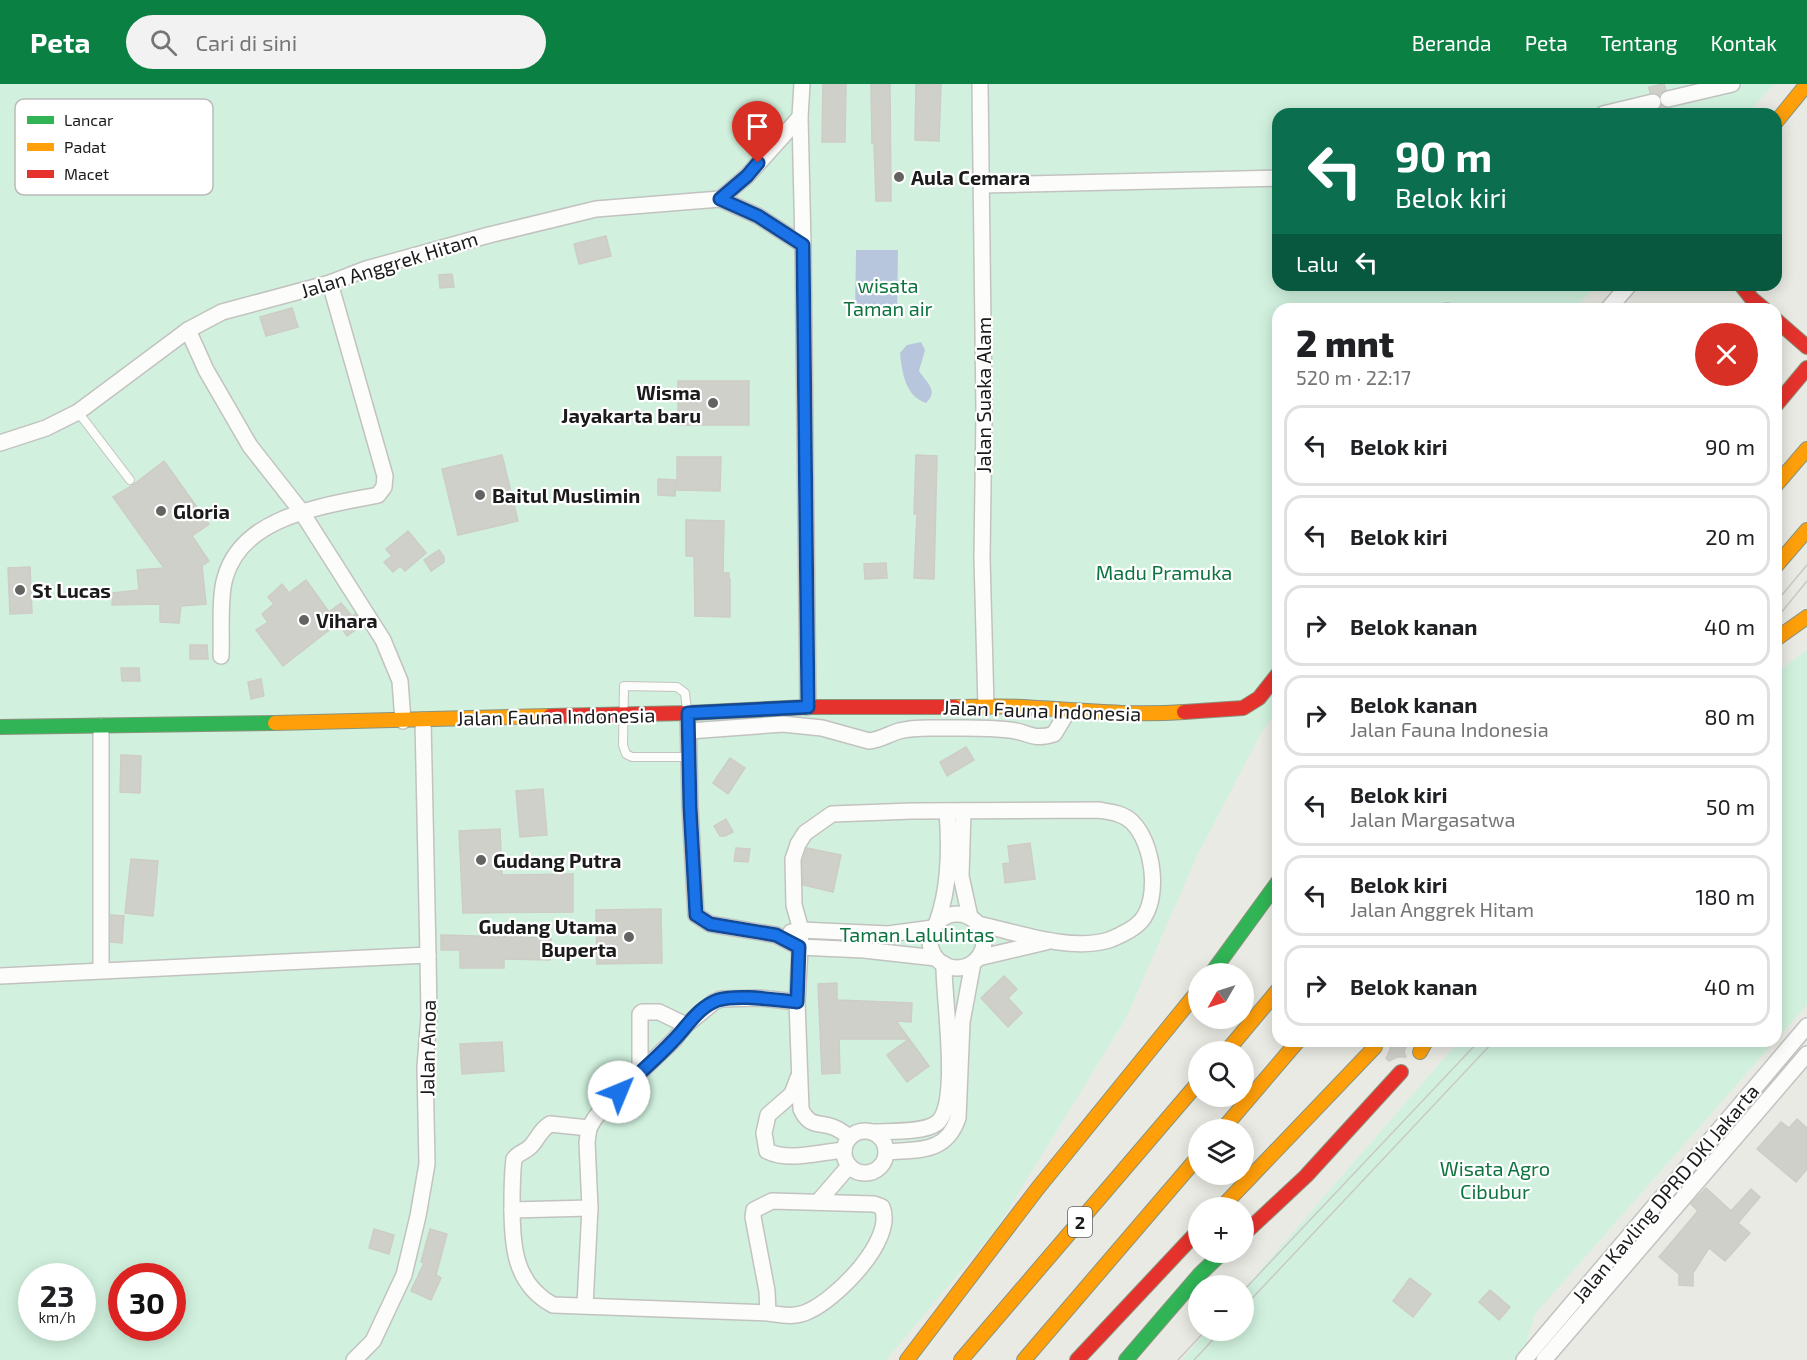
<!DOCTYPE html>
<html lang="id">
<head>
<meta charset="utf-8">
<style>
	:root { --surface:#fff; --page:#f2f2f2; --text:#202124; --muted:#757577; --line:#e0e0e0; --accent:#0b8043 }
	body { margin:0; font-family:"Exo 2",sans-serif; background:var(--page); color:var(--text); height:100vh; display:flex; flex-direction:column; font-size:22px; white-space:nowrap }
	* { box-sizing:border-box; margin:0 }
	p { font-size:20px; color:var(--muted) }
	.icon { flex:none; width:33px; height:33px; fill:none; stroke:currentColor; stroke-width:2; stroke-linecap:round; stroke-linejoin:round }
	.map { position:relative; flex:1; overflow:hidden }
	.drawer { position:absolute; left:1272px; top:219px; width:510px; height:744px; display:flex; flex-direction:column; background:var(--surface); border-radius:18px; box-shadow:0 3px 15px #0003 }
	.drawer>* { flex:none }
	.guide { position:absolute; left:1272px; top:24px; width:510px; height:183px; border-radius:18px; box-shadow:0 3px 15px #0003; background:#0b6e4f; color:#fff; overflow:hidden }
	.needle { width:39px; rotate:231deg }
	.buttons { position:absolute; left:1188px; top:879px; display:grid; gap:12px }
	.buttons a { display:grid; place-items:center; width:66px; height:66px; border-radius:50%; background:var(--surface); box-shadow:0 3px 15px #0003; font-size:30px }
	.speed { position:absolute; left:18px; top:1179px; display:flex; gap:12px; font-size:30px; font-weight:700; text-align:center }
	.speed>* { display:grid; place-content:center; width:78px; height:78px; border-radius:50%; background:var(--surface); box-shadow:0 3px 15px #0003; line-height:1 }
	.speed small { font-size:15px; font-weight:400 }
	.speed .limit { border:9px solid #d22; background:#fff; color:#111 }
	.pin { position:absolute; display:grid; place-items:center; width:51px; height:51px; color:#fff; margin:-62px -26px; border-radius:50% 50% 50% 0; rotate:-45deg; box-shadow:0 0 6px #0007 }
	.pin .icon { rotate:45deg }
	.me { position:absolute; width:66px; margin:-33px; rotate:45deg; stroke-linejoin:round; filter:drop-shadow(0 0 4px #0008) }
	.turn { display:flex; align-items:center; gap:21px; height:126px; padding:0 24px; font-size:27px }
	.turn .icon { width:78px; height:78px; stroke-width:2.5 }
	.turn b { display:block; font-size:42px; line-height:51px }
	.then { display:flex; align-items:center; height:57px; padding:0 24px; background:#0003; gap:12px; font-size:22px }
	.round { display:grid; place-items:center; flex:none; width:63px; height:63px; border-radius:32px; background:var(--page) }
	.overview { display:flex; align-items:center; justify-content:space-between; height:102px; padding:0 24px }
	h1 { font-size:36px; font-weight:800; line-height:45px }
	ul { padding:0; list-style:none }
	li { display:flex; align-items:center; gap:18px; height:81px; margin:0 12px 9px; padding:0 12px; border:3px solid var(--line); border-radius:18px }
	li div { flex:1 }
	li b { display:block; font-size:22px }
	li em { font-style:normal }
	header { display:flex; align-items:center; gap:36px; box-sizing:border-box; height:84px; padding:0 30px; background:var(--accent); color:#fff }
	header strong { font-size:28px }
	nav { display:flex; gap:33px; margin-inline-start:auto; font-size:21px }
	.search { width:420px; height:54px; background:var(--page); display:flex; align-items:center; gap:15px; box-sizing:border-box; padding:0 21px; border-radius:33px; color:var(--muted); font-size:22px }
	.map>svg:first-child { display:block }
</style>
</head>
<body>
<header>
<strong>Peta</strong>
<div class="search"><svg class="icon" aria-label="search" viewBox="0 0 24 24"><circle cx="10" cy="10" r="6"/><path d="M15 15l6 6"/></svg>Cari di sini</div>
<nav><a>Beranda</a><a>Peta</a><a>Tentang</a><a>Kontak</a></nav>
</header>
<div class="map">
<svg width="1807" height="1276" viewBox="0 0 1807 1276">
	<rect width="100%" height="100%" fill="#eaeae4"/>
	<g fill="#d1f1de" fill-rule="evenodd">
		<path d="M0,0H1774L1747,30H1278V201H1596L1575,225H1278V625L1261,649L1198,770L1126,934L997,1144L886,1276H0ZM32,1192H82V1244H32ZM122,1192H172V1244H122Z"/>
		<polygon points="1807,566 1807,921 1776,956 1776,589"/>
		<polygon points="1459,957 1775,957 1535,1230 1521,1276 1182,1276 1207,1247 1244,1246 1244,1205"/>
	</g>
	<g fill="#b8c6dd">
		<polygon points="856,166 898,166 897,228 855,228"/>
		<path d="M921,258L925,266L919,287C927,299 939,307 926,319C905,312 902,288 900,269L907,261Z"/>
	</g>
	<g fill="#d0d0cb" stroke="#cdccc5" stroke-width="1.5">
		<polygon points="823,0 846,0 845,58 822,58"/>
		<polygon points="871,0 890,0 891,117 876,117 874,59 872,59"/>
		<polygon points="916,0 941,0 939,57 915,56"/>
		<polygon points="1664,0 1666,6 1659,11 1650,9 1649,3"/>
		<polygon points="1662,22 1671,24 1672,30 1656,30 1655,27"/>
		<polygon points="606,152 611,172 579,180 574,160"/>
		<polygon points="452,190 454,203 440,204 439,191"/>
		<polygon points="292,224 298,243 266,252 260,233"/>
		<rect x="678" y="297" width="71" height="44"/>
		<polygon points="502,371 518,437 458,451 442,385"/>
		<polygon points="916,371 937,372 934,495 914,494 917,430 914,430"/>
		<polygon points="677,373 721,373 720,407 677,406"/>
		<polygon points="164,377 209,440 192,452 209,477 202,482 206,520 181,522 179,539 160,538 160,520 112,521 113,509 139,506 137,486 164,484 113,413 133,401"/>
		<polygon points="658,395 676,396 675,412 658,411"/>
		<polygon points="686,436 724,437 723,489 729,489 729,495 730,495 730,533 695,532 694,472 686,472"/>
		<polygon points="408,447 426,469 405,487 400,482 393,488 384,478 392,472 386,465"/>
		<polygon points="439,466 444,473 444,478 431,487 424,476"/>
		<polygon points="886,479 887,494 865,495 864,480"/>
		<polygon points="30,483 32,529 10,530 8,484"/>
		<polygon points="306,496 329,528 341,519 352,532 355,530 362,541 347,552 338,539 283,582 256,546 268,538 262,530 274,520 268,513 282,500 289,509"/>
		<polygon points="190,561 207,561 208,575 190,575"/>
		<polygon points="121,584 139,584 140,597 122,597"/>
		<polygon points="261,595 264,612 251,615 248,598"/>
		<polygon points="966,663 974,676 947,692 940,678"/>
		<polygon points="121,671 141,672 140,709 120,708"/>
		<polygon points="730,674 745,684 728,710 713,699"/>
		<polygon points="543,705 547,751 520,753 516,707"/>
		<polygon points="726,735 733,748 725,752 720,752 714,742"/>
		<polygon points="500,745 502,791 573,790 573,828 463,829 459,747"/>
		<polygon points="1030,759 1035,795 1005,799 1003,780 1010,779 1008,762"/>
		<polygon points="736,764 750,765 748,778 734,777"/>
		<polygon points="807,764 841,771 833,808 803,801 803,776"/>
		<polygon points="131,775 158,777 153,832 125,829"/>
		<polygon points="661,825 662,879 597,880 596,826"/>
		<polygon points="111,831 124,832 122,859 111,858"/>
		<polygon points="441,851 551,854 550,876 504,875 504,884 460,884 460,866 441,866"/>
		<polygon points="1004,892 1017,905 1008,914 1022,929 1008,943 981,914"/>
		<polygon points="837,899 837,916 912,919 911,938 896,937 929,982 907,998 887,971 909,955 839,955 840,989 822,990 818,900"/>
		<polygon points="1389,957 1408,957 1404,968 1406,973 1397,973 1389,977 1386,974 1390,966"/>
		<polygon points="502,958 504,987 462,990 460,960"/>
		<polygon points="1797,1035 1807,1044 1807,1085 1796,1098 1757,1065 1781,1038 1789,1044"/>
		<polygon points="1706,1104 1731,1127 1751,1105 1760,1113 1738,1139 1750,1149 1725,1177 1709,1164 1693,1189 1693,1202 1679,1201 1679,1190 1659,1173 1698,1127 1691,1120"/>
		<polygon points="374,1145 394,1151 389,1170 369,1164"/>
		<polygon points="430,1145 447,1150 436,1191 441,1194 431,1216 411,1207 424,1179 421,1178"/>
		<polygon points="1410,1194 1431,1210 1413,1233 1393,1217"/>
		<polygon points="1490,1206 1510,1223 1499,1236 1479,1218"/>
	</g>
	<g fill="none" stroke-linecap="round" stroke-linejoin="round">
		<g stroke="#c2c2c0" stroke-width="10">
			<g id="lane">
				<polyline points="1447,223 1450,225"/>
				<polyline points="78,328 130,396"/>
				<polyline points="687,626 685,609 677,603 624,602 623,661 626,670 632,673 689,673"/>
			</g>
		</g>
		<g stroke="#c2c2c0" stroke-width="18">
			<g id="street">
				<polyline points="802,0 800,33 803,161 808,623"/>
				<polyline points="980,0 984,328 982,474 986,623"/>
				<polyline points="1668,15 1732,0"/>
				<polyline points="1603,30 1653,18"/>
				<polyline points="981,101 1278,94"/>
				<polyline points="720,115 747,92 800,33"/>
				<polyline points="1608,225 1629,201"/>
				<polyline points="188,246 206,286 250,362 301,427 383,556 400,597 403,637"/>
				<polyline points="0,359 46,344 78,328 188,246 222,228 330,199 366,185 489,151 596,125 720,115 758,132 803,161"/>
				<path d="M221,572C222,551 219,513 225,494C242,431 325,422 378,411L384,403L385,392L330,199"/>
				<polyline points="688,629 690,723 696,831 710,840 776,851 799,863 864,866 936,874"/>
				<path d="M689,647L783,640L822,644L869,657C880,656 889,650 899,647C913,643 927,644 941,644C964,644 987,643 1010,646C1029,648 1033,657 1054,650L1068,627"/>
				<polyline points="963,727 961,792 970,833"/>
				<circle cx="957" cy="857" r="27"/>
				<path d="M937,838C950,803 950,764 947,727"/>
				<polyline points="791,848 801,846 888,850 933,844"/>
				<polyline points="978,874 1046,858"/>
				<polyline points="101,886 101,642"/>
				<polyline points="0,892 428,871"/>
				<polyline points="640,988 640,930 642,928 659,928 686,941"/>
				<path d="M798,994L792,1010L768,1031L764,1049L767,1067C789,1078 820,1068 844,1066"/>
				<path d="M589,1044L550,1040C540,1046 538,1055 530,1063C525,1068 518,1069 514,1075C512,1091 512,1107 512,1122C512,1161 514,1200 553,1221L768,1229C782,1231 795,1234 809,1227C836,1215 896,1156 882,1123L874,1120L772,1117L754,1126L753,1133L767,1207L768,1229"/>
				<circle cx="865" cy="1068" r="21"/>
				<path d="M873,1048C889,1047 924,1049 937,1039C961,1020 943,912 944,880"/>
				<path d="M850,1053C845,1050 839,1045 833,1043C818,1038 809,1043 801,1025L797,918L801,846L794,821L793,775L798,760L805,749L832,730L912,727L1098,726C1110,728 1123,729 1132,738C1153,758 1161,814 1141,837C1134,845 1119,852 1109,856C1069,868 1017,848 978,840"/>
				<path d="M887,1068C918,1065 946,1070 958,1034L962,938L973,879"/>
				<polyline points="818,1118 849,1082"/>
				<polyline points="512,1126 590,1124"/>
				<polyline points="585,1221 590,1124 587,1058 589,1044 595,1034 607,1020 674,956 686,941 714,918 721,915 759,914 797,918"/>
				<polyline points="354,1276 373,1257 404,1191 418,1132 427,1080 425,983 429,932 428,871 423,636"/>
				<polyline points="1524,1276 1807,942"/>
				<polyline points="1544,1276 1807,970"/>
			</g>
		</g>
		<g stroke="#89937d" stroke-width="16">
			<g id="fast">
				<polyline points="0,643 275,639"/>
				<polyline points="1211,890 1278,798"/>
				<polyline points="1126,1276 1200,1190 1223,1168"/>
			</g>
		</g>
		<g stroke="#89937d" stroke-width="16">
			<g id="slow">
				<polyline points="1776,38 1807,0"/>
				<polyline points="1776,401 1807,365"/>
				<polyline points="1776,482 1807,446"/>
				<polyline points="1776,555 1807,533"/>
				<path d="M954,623C976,623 1000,622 1023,623C1076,626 1130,632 1184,628"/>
				<polyline points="275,639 550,632"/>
				<polyline points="1226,968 1278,906"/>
				<polyline points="1420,968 1426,957"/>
				<polyline points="1222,1046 1298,957"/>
				<polyline points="1221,1124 1375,963"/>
				<polyline points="907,1276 1038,1104 1198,907"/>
				<polyline points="961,1276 1198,999"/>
				<polyline points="1024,1276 1198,1073"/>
			</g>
		</g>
		<g stroke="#89937d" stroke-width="16">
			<g id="jam">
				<polyline points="1741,201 1752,215 1764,225"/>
				<polyline points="1776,236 1807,263"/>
				<polyline points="1776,321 1807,284"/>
				<polyline points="1184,628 1243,624 1259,614 1278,590"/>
				<polyline points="550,632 688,629 808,623 954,623"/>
				<polyline points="1244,1150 1306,1092 1401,988"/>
				<polyline points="1077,1276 1198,1147"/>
			</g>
		</g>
		<use href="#lane" stroke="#fcfcfb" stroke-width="8"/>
		<use href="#street" stroke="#fcfcfb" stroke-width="15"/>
		<use href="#fast" stroke="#30b455" stroke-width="14"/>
		<use href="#slow" stroke="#ff9f0a" stroke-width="14"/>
		<use href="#jam" stroke="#e5322d" stroke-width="14"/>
		<g stroke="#c9c9c8" stroke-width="1.5">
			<polyline points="1776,518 1807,481"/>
			<polyline points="1776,535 1807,497"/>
			<polyline points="1244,1206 1479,957"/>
			<polyline points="1244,1223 1494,957"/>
			<polyline points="1178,1276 1206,1246"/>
			<polyline points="1194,1276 1222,1246"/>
		</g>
	</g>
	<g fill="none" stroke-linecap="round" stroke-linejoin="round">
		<g stroke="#114b97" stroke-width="15">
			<path id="route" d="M619,1008C637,991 656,975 673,957C687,943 698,923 718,916C740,910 774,916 797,918L799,863L776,851L710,840L696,831L690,723L688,629L808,623L803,161L758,132L720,115L747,92L758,79"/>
		</g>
		<use href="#route" stroke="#1a73e8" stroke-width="10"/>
	</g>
	<g fill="#636361" stroke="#fff" stroke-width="2">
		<circle cx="899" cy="93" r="6"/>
		<circle cx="713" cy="319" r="6"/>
		<circle cx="480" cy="411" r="6"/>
		<circle cx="161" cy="427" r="6"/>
		<circle cx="20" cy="506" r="6"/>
		<circle cx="304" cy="536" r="6"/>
		<circle cx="481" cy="776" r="6"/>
		<circle cx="629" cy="853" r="6"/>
	</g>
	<g text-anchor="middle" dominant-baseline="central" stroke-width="4.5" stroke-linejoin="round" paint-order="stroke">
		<rect fill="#fff" stroke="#5f5f5f" stroke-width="1.5" x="1068" y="1123" width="24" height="30" rx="4.5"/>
		<g font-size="18" font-weight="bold" fill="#1b1b1b">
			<text x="1080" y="1138">2</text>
		</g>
		<g font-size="20" font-weight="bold" fill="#1b1b1b" stroke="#fff" text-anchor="start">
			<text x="911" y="93">Aula Cemara</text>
			<text x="701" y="308" text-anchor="end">Wisma<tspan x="701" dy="23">Jayakarta baru</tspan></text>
			<text x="492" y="411">Baitul Muslimin</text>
			<text x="173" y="427">Gloria</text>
			<text x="32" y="506">St Lucas</text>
			<text x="316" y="536">Vihara</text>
			<text x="493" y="776">Gudang Putra</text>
			<text x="617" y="842" text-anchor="end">Gudang Utama<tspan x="617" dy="23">Buperta</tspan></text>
		</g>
		<g font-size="20" fill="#1b1b1b" stroke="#fff">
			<text transform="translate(389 180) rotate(-17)">Jalan Anggrek Hitam</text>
			<text transform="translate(983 311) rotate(-90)">Jalan Suaka Alam</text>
			<text transform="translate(1042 626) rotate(2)">Jalan Fauna Indonesia</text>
			<text transform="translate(556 632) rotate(-1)">Jalan Fauna Indonesia</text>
			<text transform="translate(427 964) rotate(-89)">Jalan Anoa</text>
			<text transform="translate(1665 1109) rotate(-50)">Jalan Kavling DPRD DKI Jakarta</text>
		</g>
		<g font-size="20" fill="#0e743f" stroke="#fff">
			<text x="888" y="201">wisata<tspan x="888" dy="23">Taman air</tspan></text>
			<text x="1164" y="488">Madu Pramuka</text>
			<text x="917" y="850">Taman Lalulintas</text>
			<text x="1495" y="1084">Wisata Agro<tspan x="1495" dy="23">Cibubur</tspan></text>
		</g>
	</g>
	<rect x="15" y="15" width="198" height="96" rx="9" fill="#fff" stroke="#bbb" stroke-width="1.5"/>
	<rect x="27" y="32" width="27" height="8" fill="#30b455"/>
	<rect x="27" y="59" width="27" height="8" fill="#ff9f0a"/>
	<rect x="27" y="86" width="27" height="8" fill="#e5322d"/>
	<g font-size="16" fill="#1b1b1b">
		<text x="64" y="42">Lancar</text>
		<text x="64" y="69">Padat</text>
		<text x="64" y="96">Macet</text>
	</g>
</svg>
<div class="buttons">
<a><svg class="needle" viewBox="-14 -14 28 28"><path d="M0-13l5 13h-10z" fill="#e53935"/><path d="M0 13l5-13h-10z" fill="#757577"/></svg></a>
<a><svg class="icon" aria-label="search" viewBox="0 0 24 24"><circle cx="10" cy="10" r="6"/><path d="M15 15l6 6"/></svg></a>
<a><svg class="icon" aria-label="layers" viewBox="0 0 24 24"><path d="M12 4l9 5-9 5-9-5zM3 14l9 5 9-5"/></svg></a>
<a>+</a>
<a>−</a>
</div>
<div class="speed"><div>23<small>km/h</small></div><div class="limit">30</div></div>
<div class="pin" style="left:758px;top:79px;background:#d93025"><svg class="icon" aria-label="arrive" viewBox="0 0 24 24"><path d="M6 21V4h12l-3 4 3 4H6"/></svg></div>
<svg class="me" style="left:619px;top:1008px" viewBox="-20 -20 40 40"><circle r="19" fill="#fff"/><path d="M0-13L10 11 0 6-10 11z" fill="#1a73e8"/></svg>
<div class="guide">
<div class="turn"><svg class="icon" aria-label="left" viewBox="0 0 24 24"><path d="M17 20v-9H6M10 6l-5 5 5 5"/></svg><div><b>90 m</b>Belok kiri</div></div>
<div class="then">Lalu<svg class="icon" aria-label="left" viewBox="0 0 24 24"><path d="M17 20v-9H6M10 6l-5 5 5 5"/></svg></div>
</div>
<section class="drawer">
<div class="overview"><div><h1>2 mnt</h1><p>520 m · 22:17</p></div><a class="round" style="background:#d93025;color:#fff"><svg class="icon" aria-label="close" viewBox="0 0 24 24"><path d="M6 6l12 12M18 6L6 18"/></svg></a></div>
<ul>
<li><svg class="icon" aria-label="left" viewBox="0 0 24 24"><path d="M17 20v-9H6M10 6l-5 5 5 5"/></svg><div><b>Belok kiri</b></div><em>90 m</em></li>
<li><svg class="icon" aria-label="left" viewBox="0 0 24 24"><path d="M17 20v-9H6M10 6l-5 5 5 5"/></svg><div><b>Belok kiri</b></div><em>20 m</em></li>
<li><svg class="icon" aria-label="right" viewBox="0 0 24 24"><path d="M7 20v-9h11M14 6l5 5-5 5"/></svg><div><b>Belok kanan</b></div><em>40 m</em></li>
<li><svg class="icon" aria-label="right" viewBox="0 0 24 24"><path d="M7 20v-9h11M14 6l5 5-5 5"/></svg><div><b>Belok kanan</b><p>Jalan Fauna Indonesia</p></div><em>80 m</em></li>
<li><svg class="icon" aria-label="left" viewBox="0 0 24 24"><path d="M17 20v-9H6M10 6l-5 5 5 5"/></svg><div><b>Belok kiri</b><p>Jalan Margasatwa</p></div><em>50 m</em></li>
<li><svg class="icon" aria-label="left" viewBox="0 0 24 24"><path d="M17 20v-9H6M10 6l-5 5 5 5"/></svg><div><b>Belok kiri</b><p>Jalan Anggrek Hitam</p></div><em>180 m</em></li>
<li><svg class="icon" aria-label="right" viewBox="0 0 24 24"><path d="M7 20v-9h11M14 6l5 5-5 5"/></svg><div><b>Belok kanan</b></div><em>40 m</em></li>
</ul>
</section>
</div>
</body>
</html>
